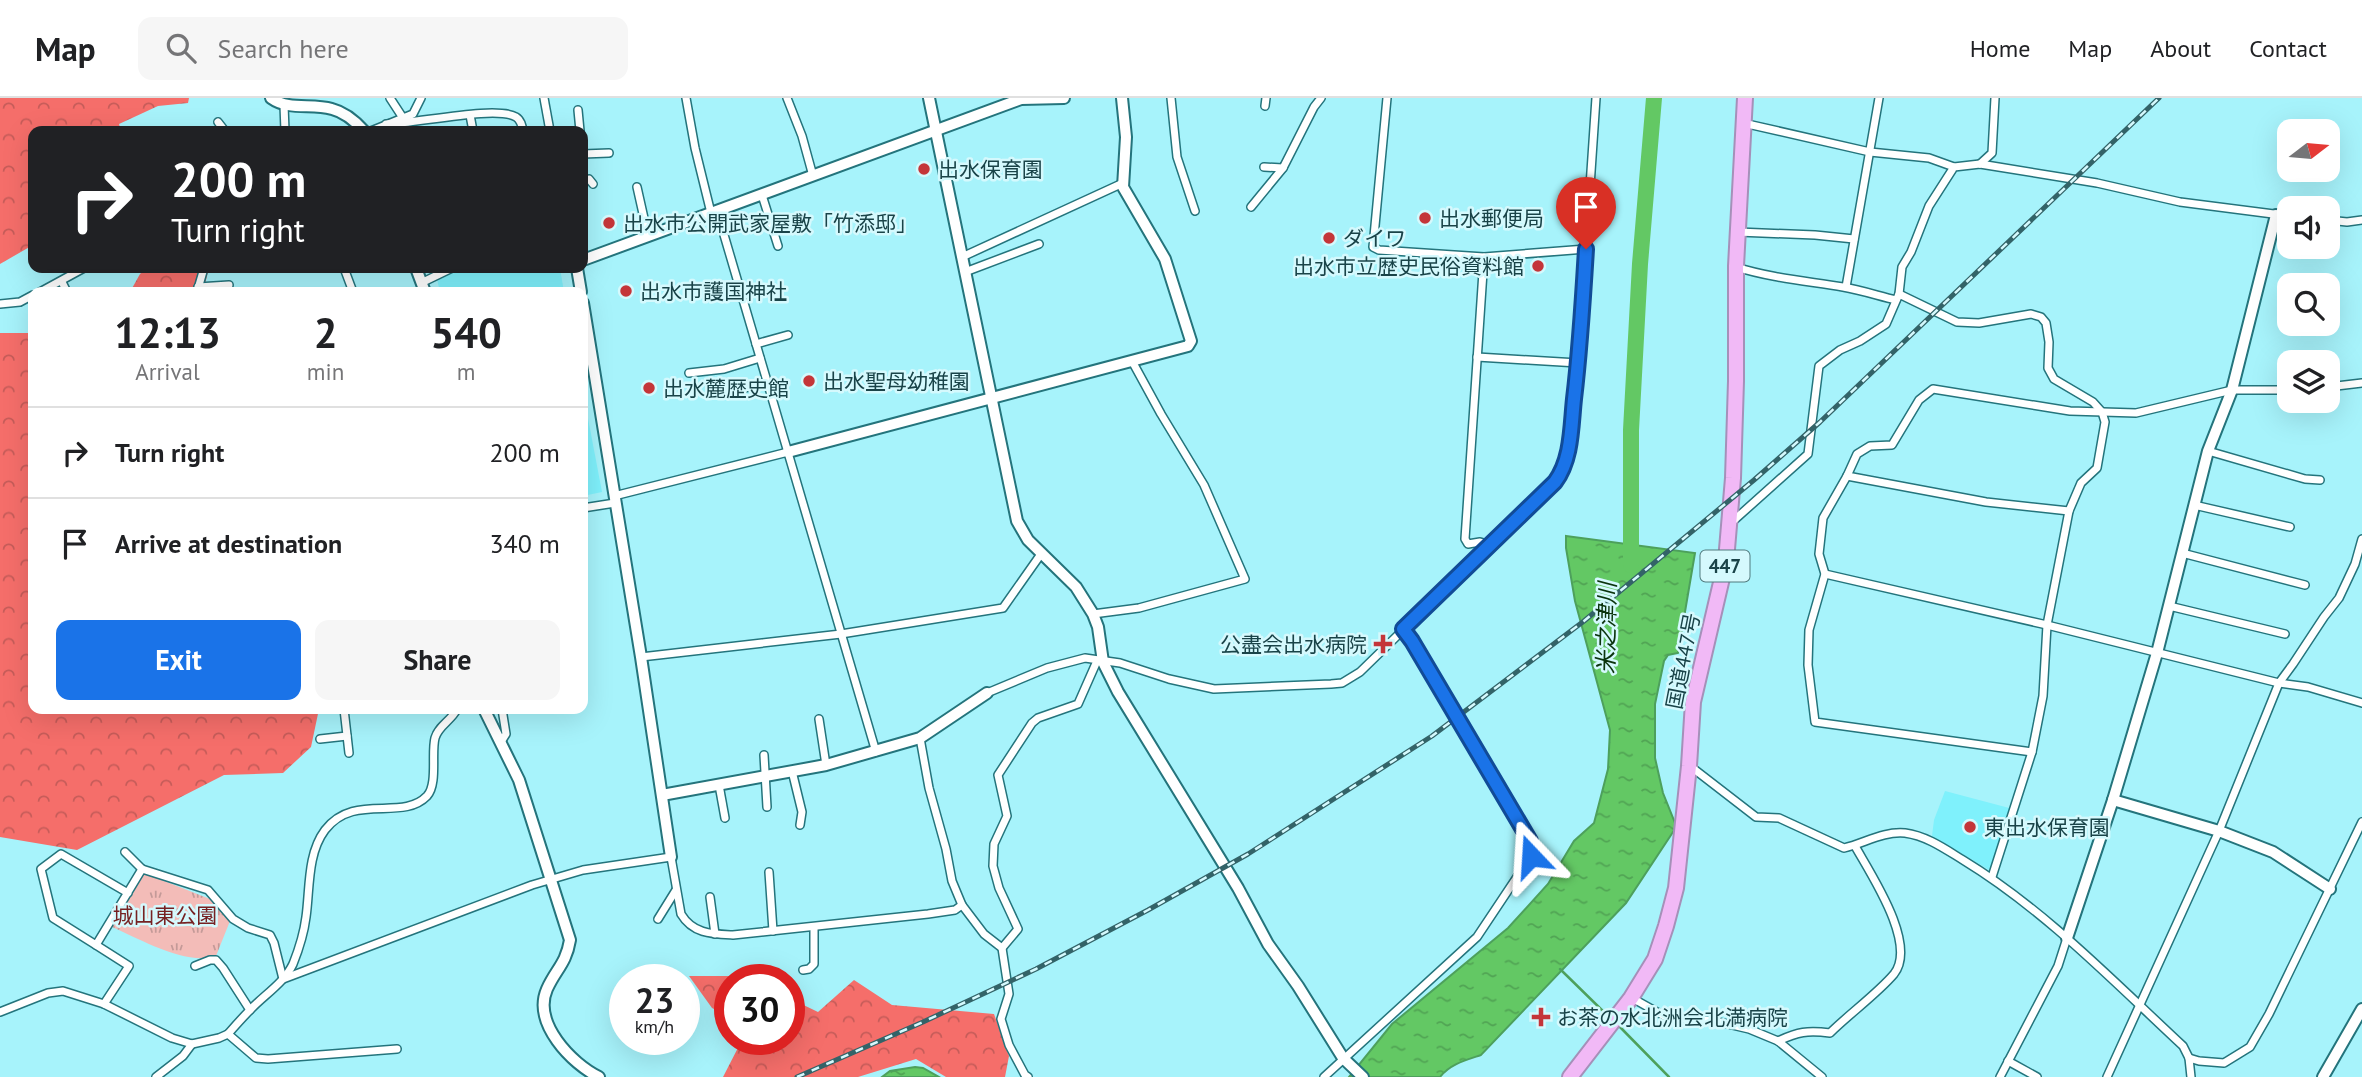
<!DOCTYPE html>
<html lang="en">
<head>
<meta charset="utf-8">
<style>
	:root { --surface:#fff; --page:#f6f6f6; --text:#202124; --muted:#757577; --line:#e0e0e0; --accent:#1a73e8 }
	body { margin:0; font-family:"PT Sans","Noto Sans JP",sans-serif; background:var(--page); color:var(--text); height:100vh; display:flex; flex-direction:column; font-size:26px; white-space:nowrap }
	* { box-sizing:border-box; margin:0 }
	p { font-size:23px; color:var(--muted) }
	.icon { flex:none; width:38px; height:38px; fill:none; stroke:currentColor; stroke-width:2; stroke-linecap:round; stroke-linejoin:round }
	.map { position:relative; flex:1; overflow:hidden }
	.details { position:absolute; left:28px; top:189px; width:560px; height:427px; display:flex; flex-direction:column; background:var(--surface); border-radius:14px; box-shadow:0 7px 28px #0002 }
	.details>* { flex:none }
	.guide { position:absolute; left:28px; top:28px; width:560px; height:147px; border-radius:14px; box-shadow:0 7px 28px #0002; background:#202124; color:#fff; overflow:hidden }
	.needle { width:46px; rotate:74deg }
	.buttons { position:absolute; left:2277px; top:21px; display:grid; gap:14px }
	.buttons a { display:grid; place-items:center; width:63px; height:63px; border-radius:14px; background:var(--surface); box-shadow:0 7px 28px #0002; font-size:35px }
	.speed { position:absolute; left:609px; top:866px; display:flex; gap:14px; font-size:35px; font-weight:700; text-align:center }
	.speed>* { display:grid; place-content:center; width:91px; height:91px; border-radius:50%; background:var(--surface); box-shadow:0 7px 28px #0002; line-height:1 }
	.speed small { font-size:18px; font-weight:400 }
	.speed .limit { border:10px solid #d22; background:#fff; color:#111 }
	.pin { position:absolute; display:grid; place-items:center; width:60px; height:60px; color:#fff; margin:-72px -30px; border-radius:50% 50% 50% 0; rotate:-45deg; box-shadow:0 0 7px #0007 }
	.pin .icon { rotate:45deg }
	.me { position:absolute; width:77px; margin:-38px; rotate:340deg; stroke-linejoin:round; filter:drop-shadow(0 0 5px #0008) }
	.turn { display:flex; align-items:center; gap:24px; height:147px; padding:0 28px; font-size:32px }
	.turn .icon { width:91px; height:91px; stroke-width:2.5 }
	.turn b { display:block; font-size:49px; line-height:60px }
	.eta { display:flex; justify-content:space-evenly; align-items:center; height:119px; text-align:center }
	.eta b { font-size:42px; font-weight:700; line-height:49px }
	.button { display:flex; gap:14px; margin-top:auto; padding:14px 28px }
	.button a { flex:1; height:80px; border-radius:14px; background:var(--accent); color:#fff; font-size:28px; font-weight:700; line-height:80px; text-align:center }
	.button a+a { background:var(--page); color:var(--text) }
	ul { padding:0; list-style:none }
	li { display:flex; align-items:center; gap:21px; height:91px; padding:0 28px; border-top:2px solid var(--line) }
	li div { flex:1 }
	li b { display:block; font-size:26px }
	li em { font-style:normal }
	header { display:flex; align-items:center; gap:42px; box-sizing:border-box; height:98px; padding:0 35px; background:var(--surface); border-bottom:2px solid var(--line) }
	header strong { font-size:33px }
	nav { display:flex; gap:38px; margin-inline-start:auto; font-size:24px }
	.search { width:490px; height:63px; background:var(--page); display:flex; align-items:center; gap:18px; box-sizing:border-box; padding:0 24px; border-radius:14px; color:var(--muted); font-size:26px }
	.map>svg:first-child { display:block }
</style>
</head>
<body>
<header>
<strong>Map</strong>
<div class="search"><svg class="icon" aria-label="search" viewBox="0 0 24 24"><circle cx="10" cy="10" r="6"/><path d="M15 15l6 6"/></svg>Search here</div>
<nav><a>Home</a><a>Map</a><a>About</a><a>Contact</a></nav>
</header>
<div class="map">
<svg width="2362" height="979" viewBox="0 0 2362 979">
	<defs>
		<pattern id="forest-crowns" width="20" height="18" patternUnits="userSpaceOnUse" patternTransform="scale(1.75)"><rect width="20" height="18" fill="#f56e6a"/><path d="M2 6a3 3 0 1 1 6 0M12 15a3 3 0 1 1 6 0" fill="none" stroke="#c65c59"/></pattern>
		<pattern id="park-tufts" width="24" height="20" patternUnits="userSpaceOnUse" patternTransform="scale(1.75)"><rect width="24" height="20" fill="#f3bcb8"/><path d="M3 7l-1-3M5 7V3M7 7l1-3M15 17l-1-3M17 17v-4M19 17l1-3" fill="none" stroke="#c49a98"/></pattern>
		<pattern id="water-ripples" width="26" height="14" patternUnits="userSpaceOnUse" patternTransform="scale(1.75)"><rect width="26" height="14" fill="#63c864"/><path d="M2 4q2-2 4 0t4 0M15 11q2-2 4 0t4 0" fill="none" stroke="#51a454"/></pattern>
	</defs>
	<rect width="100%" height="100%" fill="#a7f3fb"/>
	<g fill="#7ff1fc">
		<polygon points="464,170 560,170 564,194 440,194 437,181"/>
		<polygon points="583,294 602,394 583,398"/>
		<polygon points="1945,693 2013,711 1991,773 1932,738 1934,722"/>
	</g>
	<g fill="url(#forest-crowns)">
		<polygon points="0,0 189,0 188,5 158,8 119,26 121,33 33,33 33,147 0,166"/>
		<polygon points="147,170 209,170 203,194 130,194 140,176"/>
		<polygon points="0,235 33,235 33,611 319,611 311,649 283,675 224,677 77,752 0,739"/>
		<polygon points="689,878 729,878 742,882 730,882 730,919 712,910"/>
		<polygon points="854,882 892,907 994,916 1009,958 1005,979 946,979 916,961 858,979 723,979 742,942 789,942 789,900 818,914"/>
	</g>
	<path fill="url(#park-tufts)" d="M142,777H149L210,801L230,823L216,858C186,868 140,841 112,829Z"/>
	<g fill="url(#water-ripples)" stroke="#4da05c" stroke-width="2">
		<path d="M1566,438L1695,455L1678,555L1668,557L1664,563L1655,606V660L1663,695L1675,725V731L1626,805L1481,957C1466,962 1450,966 1440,979H1349L1392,926L1508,830L1548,786L1574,743L1594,725L1608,671L1610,632L1575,503L1566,450Z"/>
		<polygon points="915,969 923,970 939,979 882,979 890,973"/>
	</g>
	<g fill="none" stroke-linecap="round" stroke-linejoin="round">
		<g stroke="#4da05c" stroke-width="2.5">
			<polyline points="1560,871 1610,920"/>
			<polyline points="1618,927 1669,979"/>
		</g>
		<polyline stroke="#63c864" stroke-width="16" points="1631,467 1631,332 1640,166 1654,0"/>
		<g stroke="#24747c" stroke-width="10">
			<g id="street">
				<polyline points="390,0 403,20"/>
				<polyline points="544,0 550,33"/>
				<polyline points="686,0 695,50 711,115"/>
				<polyline points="787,0 802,38 813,78"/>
				<polyline points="1171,0 1177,59 1195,113"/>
				<polyline points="1387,0 1373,149 1379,152 1484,159 1586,151"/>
				<polyline points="284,7 285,33"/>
				<polyline points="1265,8 1266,0"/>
				<polyline points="578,12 580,33"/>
				<polyline points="470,17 473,33"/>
				<polyline points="218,24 225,33"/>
				<polyline points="1743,25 1870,54 1929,60 1954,69"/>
				<path d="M386,26C415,26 496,7 516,19C521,22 522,28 523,33"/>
				<polyline points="371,33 413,16 421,0"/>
				<polyline points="583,56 609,55"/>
				<polyline points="1980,66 1992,55 1995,0"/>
				<polyline points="1264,69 1283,70 1314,9 1321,0"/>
				<polyline points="583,83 589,81 593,86"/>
				<polyline points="637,89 648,138"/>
				<polyline points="762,97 778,148"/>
				<polyline points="1251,109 1283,70"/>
				<polyline points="717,113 876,654"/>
				<polyline points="2328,122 2347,124 2362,122"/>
				<polyline points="1738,134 1815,137 1854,141"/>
				<polyline points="962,159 1123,85"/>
				<polyline points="1484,159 1465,441 1468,446 1480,444 1490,447"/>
				<path d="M1736,169C1771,180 1807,183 1843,189C1861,192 1879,198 1896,202"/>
				<polyline points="344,170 353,194"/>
				<polyline points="965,174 1039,146"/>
				<polyline points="62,184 67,194"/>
				<polyline points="421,185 452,170"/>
				<polyline points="198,189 229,187"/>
				<polyline points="1846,189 1879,0"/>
				<polyline points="40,194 84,170"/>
				<polyline points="197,194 204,170"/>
				<polyline points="1899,196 1957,224 1979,225 2031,216 2041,219 2046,225 2049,244 2048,270 2054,281 2093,304 2102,314 2105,324 2097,370 2081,385 2069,413 2047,527 2043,598 2032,654 1992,779"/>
				<polyline points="0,206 20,204 33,197"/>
				<polyline points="756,246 788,237"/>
				<polyline points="1477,259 1578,265"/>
				<polyline points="689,275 724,271 760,260"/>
				<polyline points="2328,289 2362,285"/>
				<polyline points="719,297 767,284"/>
				<polyline points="2208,353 2305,381 2320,382"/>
				<polyline points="1847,378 1986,404 2069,413"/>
				<polyline points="614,398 788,354"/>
				<polyline points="2194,407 2290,429"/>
				<polyline points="583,410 615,405"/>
				<polyline points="1732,424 1808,356 1819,268 1840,252 1860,243 1886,226 1899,196 1902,169 1911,154 1929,108 1954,69 1980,66 2097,85 2180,104 2289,118"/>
				<polyline points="2182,455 2305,487"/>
				<polyline points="1825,476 2047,527 2279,585 2308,589 2362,605"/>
				<polyline points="2169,508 2285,536"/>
				<polyline points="1093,516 1139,510 1245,481 1204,387 1161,316 1132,263"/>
				<polyline points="641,559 841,536 1003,510 1041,456"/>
				<polyline points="987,595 1047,570 1085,560 1120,565 1169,581 1214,591 1331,586 1342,585 1360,574 1555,384 1563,373 1568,359 1578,265 1596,0"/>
				<polyline points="344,611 349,655"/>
				<polyline points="819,621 826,667"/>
				<polyline points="920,640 929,690 946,751 952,783 962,807 984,836 1002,850 1009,896 1001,921 1009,947 1025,977 1028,979"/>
				<polyline points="320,641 347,638"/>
				<polyline points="501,644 506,636 502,611"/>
				<polyline points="2032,654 1815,624 1808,567 1809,532 1825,476 1819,456 1823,420 1847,378 1857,356 1870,348 1892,347 1919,302 1933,291 2070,313 2136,315 2232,292 2289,292"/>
				<polyline points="764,657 767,709"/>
				<path d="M1690,668L1756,719L1779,720L1844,750C1865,745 1883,733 1905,735C1927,738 1945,751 1963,762C2045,812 2113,883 2183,948L2189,960L2191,979"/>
				<polyline points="792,673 802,714 800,727"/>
				<polyline points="719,687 725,720"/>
				<polyline points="125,754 142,771"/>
				<polyline points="769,774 773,833"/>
				<path d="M128,795L61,756L41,771L53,820L96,847L142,771L208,792L233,821L248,830L270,837L274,845L283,881L532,787L583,772L671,759L681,816C693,836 712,836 733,837L928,816L955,812L962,807"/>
				<polyline points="710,799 715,836"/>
				<polyline points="658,821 676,792"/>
				<polyline points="96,847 129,868 104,906"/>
				<polyline points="1002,850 1018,831 999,790 993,768 994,746 1007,718 998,677 1032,625 1038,620 1078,606 1097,563"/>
				<polyline points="195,868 210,862 216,862 223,870 250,912"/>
				<polyline points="803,872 809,871 814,866 814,829"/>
				<polyline points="1632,900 1666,919 1715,923 1749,931 1778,943 1822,979"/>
				<path d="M0,914L48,895L63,893L104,906L172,940L192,946L219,940L228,936C235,928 242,920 250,912C264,897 284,885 293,866C299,851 304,835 306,819C310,791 307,756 325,732C354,694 402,724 427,698C438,686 431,655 435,640C438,628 452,622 457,611"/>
				<polyline points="228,936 256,960 268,961 397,951"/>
				<path d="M1778,943C1798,934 1807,932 1830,935C1848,917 1878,895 1894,876C1918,846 1870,775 1855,748"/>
				<polyline points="2189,960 2199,963 2224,965 2250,949 2269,916 2362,724"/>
				<polyline points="2008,963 2037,979"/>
				<polyline points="156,979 183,958 192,946"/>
				<polyline points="1324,979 1477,839 1531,758 1530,743 1412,543 1403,531"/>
				<polyline points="2000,979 2058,868 2067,840"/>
				<polyline points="2107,979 2219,733 2279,585 2293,566 2324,519 2339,500 2355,466 2362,441"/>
			</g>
		</g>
		<g stroke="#24747c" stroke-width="14">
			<g id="secondary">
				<path d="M271,0C289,13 311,5 332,11C344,14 356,24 364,33"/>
				<polyline points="929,0 1017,423 1028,442 1076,489 1093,516 1098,529 1103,564 1118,594 1238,790 1268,846 1298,888 1343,960 1363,979"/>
				<polyline points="583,162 1021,1 1064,0"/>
				<polyline points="416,170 425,194"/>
				<polyline points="577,170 581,194"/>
				<polyline points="583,205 641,559 671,759"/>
				<polyline points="788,354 1188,248 1191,243 1165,161 1123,89 1126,39 1122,0"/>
				<path d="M484,611L519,682L570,842C566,866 556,871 547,891C532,925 572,966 599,979"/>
				<polyline points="662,697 826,667 920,640 987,595"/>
				<polyline points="2113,702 2219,733 2273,754 2330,791"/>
				<polyline points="2067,840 2113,702 2157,555 2208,353 2232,292 2276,117"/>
				<polyline points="2323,979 2362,911"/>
			</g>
		</g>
		<g stroke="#a590b9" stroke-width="18">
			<polyline id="highway" points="1570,979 1631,900 1655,861 1666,828 1676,790 1689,668 1693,604 1726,463 1733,380 1736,283 1736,168 1745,0"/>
		</g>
		<use href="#street" stroke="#fff" stroke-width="7"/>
		<use href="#secondary" stroke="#fff" stroke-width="10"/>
		<use href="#highway" stroke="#f1b9f6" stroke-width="14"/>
		<g stroke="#336368" stroke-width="5">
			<polyline id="rail" points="797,979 923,924 1036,871 1148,812 1248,756 1432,638 1584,523 1754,382 1820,324 2159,0"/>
		</g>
		<use href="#rail" stroke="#d5f9fd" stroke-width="2.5" stroke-dasharray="8" stroke-linecap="butt"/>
	</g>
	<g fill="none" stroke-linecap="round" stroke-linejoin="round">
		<g stroke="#114b97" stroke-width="18">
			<path id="route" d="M1531,758L1530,743L1412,543L1403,531L1555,384C1572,361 1571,329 1574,301C1580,251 1583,202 1586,151"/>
		</g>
		<use href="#route" stroke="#1a73e8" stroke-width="12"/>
	</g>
	<g fill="#c43539" stroke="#d5f9fd" stroke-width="2.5">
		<circle cx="924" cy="71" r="7"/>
		<circle cx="1425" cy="120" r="7"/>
		<circle cx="609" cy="125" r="7"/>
		<circle cx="1329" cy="140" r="7"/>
		<circle cx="1538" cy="168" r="7"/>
		<circle cx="626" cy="193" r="7"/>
		<circle cx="809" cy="283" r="7"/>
		<circle cx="649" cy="290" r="7"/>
		<path d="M1379.5 535.5h7v7h7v7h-7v7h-7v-7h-7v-7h7z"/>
		<circle cx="1970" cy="729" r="7"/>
		<path d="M1537.5 908.5h7v7h7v7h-7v7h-7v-7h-7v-7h7z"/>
	</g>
	<g text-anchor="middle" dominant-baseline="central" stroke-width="5" stroke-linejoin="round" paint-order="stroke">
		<rect fill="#d5f9fd" stroke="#517a7e" stroke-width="2" x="1700.5" y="452.5" width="49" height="31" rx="5"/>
		<g font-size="19" font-weight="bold" fill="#194348">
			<text x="1725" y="468">447</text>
		</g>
		<g font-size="21" fill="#194348" stroke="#d5f9fd" text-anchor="start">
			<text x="938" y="71">出水保育園</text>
			<text x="1439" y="120">出水郵便局</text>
			<text x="623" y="125">出水市公開武家屋敷「竹添邸」</text>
			<text x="1343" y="140">ダイワ</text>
			<text x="1524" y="168" text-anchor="end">出水市立歴史民俗資料館</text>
			<text x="640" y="193">出水市護国神社</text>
			<text x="823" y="283">出水聖母幼稚園</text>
			<text x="663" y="290">出水麓歴史館</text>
			<text x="1367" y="546" text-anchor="end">公盡会出水病院</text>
			<text x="1984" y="729">東出水保育園</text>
			<text x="1557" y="919">お茶の水北洲会北満病院</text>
		</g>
		<g font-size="21" fill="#194348" stroke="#d5f9fd">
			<text transform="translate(1683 563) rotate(-79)">国道447号</text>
		</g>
		<g font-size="21" fill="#762122" stroke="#d5f9fd">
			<text x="165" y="817">城山東公園</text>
		</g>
		<g font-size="23" font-style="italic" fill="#0b340d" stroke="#d5f9fd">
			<text transform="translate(1606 530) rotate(-89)">米之津川</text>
		</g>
	</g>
</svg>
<div class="buttons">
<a><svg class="needle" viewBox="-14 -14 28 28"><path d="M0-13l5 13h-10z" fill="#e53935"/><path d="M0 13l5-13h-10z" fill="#757577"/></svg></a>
<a><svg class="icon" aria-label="sound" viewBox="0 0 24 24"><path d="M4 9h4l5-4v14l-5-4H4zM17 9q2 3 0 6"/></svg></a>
<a><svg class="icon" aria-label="search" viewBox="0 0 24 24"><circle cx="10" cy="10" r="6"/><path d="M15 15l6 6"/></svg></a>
<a><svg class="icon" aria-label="layers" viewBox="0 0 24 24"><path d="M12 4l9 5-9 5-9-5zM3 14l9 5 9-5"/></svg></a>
</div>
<div class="speed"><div>23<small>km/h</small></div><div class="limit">30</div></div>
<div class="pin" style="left:1586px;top:151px;background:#d93025"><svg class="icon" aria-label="arrive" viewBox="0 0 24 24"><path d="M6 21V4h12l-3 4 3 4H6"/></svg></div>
<svg class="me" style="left:1531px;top:758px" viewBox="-20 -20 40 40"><path d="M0-17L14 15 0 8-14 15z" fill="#1a73e8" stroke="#fff" stroke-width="4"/></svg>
<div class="guide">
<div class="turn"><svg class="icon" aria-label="right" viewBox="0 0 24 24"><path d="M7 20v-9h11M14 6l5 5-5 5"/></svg><div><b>200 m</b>Turn right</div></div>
</div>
<section class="details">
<div class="eta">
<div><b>12:13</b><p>Arrival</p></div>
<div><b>2</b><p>min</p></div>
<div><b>540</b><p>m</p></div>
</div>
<ul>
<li><svg class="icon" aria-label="right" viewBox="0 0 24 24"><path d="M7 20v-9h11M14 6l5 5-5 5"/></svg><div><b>Turn right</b></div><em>200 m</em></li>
<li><svg class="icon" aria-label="arrive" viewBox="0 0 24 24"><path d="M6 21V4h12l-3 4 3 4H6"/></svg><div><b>Arrive at destination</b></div><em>340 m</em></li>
</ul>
<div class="button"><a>Exit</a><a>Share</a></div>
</section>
</div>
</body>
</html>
